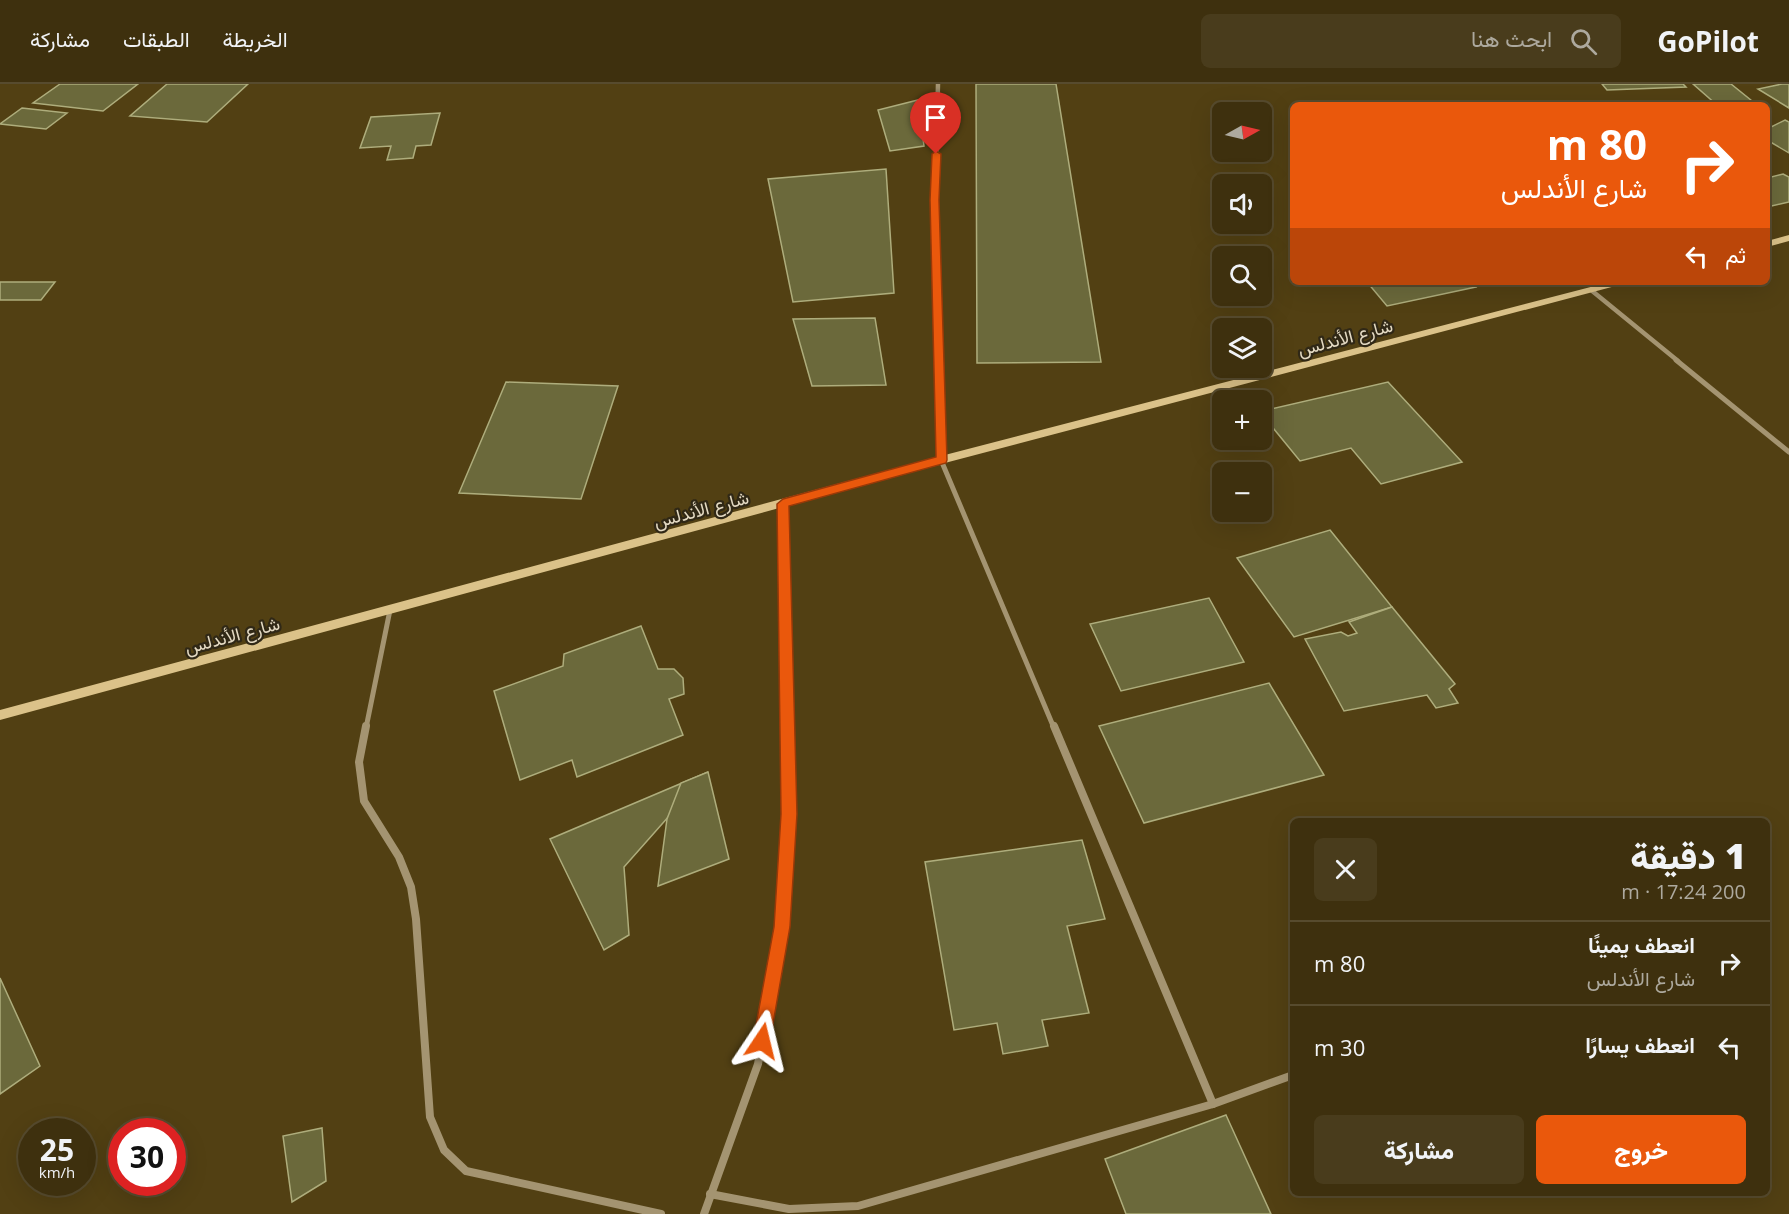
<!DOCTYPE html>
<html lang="ar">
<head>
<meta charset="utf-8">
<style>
	:root { --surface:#3e300e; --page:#493c1c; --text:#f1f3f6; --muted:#ada99e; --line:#574b2e; --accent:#ea580c }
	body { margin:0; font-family:"Open Sans",Vazirmatn,sans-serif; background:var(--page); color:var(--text); direction:rtl; height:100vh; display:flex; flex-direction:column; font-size:22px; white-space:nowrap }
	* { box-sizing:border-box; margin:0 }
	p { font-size:20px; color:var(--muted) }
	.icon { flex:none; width:33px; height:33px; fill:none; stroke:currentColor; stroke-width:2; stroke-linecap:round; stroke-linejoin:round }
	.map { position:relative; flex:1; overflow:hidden; direction:ltr }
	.details { position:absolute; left:1290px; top:734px; width:480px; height:378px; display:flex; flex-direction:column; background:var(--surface); border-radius:9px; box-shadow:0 6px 24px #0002,0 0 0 2px var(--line); direction:rtl }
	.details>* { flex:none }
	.banner { position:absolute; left:1290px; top:18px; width:480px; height:183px; border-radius:9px; box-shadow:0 6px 24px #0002,0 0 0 2px var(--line); direction:rtl; background:#ea580c; color:#fff; overflow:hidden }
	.needle { width:39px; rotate:82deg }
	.fabs { position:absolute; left:1212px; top:18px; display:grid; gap:12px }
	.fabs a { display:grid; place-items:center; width:60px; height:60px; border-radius:9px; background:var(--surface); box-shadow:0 6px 24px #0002,0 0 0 2px var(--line); font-size:30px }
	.speed { position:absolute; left:18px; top:1034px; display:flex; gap:12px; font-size:30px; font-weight:700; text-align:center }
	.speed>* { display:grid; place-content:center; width:78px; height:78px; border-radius:50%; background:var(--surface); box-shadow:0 6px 24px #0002,0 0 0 2px var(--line); line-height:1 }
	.speed small { font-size:15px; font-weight:400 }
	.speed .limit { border:9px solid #d22; background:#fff; color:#111 }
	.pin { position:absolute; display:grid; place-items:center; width:51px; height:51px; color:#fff; margin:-62px -26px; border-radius:50% 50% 50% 0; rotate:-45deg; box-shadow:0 0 6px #0007 }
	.pin .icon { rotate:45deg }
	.me { position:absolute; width:66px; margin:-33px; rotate:10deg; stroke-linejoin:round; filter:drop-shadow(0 0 4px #0008) }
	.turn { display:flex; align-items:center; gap:21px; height:126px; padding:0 24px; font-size:27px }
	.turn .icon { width:78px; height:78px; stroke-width:2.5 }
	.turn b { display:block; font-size:42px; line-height:51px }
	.then { display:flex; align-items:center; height:57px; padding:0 24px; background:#0003; gap:12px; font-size:22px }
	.round { display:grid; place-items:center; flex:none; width:63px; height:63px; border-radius:9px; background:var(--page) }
	.summary { display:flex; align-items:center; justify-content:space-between; height:102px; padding:0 24px }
	h1 { font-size:36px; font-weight:800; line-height:45px }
	.primary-button { display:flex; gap:12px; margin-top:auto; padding:12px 24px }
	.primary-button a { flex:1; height:69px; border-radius:9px; background:var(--accent); color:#fff; font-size:24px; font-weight:800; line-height:69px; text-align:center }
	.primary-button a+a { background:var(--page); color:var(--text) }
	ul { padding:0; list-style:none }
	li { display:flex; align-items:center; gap:18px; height:84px; padding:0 24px; border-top:2px solid var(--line) }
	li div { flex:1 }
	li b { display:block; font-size:22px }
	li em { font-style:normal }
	header { display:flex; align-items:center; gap:36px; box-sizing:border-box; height:84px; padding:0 30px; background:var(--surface); border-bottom:2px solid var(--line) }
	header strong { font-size:28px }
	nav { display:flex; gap:33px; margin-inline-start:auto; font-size:21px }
	.search { width:420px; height:54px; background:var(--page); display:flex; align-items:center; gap:15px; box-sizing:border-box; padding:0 21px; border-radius:9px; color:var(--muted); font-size:22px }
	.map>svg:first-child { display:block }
</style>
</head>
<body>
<header>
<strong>GoPilot</strong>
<div class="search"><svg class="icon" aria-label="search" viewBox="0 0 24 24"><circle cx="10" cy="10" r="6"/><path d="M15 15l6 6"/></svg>ابحث هنا</div>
<nav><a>الخريطة</a><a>الطبقات</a><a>مشاركة</a></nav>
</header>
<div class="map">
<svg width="1789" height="1130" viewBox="0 0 1789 1130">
	<rect width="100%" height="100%" fill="#524013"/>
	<g fill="#6b693b" stroke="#aead7c" stroke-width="1.5">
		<polygon points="60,0 138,0 103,27 33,19"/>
		<polygon points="167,0 248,0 207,38 130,32"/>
		<polygon points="976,0 1056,0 1101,278 977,279"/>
		<polygon points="1602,0 1683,0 1686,3 1607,6"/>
		<polygon points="1693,0 1731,0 1757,21 1717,21"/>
		<polygon points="1782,0 1789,0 1789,24 1758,5"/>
		<polygon points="918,16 924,62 890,67 878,26"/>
		<polygon points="22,24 67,29 46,45 0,40"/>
		<polygon points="440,29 431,61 416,62 413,74 387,76 391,62 360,64 371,33"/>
		<polygon points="1785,36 1789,38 1789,69 1767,56 1767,45"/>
		<polygon points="886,85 894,209 793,218 768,95"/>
		<polygon points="1783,90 1789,93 1789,118 1767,123 1767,94"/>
		<polygon points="0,198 55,198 41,216 0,216"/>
		<polygon points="1367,198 1472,198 1476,203 1387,222"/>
		<polygon points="875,234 886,301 812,302 793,235"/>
		<polygon points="506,298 618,302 581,415 459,409"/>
		<polygon points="1388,298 1462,378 1381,400 1351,364 1300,377 1269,339 1262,341 1262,327"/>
		<polygon points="1330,446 1392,523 1294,553 1237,474"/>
		<polygon points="1209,514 1244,578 1121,607 1090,540"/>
		<polygon points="1392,523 1455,600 1449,605 1458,619 1436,624 1427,611 1344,627 1305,555 1341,548 1348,552 1357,549 1349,538"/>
		<polygon points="641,542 658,585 674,585 683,594 684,610 669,615 683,651 577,693 572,676 520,696 494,607 563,582 564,570"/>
		<polygon points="1269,599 1324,691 1144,739 1099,642"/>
		<polygon points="708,688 624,783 629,851 604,866 550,755"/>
		<polygon points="708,688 729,775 658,802 667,735 681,699"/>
		<polygon points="1082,756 1105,835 1067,842 1089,929 1042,936 1048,962 1003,970 997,939 954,946 925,778"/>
		<polygon points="0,894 40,982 0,1010"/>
		<polygon points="1226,1031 1271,1130 1126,1130 1105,1075"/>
		<polygon points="322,1044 326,1097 292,1118 283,1052"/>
	</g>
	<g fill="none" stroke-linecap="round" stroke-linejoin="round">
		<g stroke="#a49471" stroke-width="4.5">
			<polyline points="938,0 935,116 939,277"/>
			<polyline points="1591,206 1678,277"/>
		</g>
		<g stroke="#a49471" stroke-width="5">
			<polyline points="939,276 941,376 1054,644"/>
			<polyline points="1676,276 1789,368"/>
			<polyline points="783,420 787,644"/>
			<polyline points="366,644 390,526"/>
		</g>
		<g stroke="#a49471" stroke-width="8">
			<polyline points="366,642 359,678 364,717 399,773 411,803 416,835 430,1033 444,1066 466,1087 661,1130"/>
			<polyline points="1054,642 1213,1020"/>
			<polyline points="710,1110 789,1125 858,1122 1213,1020 1293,991"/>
			<polyline points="704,1130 758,980 782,843 789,730 787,642"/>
		</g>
		<g fill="#dbc289" fill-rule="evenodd">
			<polygon points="1789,151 1789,157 1767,163 1767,157"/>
			<polygon points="1610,198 1624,198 1623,200 941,380 0,636 0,626 941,372"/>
		</g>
	</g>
	<polygon fill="#ea580c" stroke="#983908" stroke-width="1.5" points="936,67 941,70 939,116 947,376 946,379 789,422 797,730 790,843 770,957 768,963 762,966 755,963 753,957 774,843 781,730 777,420 783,415 936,373 930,116 932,70"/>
	<g text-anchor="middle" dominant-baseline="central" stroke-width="4.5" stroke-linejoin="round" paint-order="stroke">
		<g font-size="18" fill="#e4dac3" stroke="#302816">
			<text transform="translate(1345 253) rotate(-15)">شارع الأندلس</text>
			<text transform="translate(701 425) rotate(-15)">شارع الأندلس</text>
			<text transform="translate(232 551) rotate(-15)">شارع الأندلس</text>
		</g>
	</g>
</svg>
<div class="fabs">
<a><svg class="needle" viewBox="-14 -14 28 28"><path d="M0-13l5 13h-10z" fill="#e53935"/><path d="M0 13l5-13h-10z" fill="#ada99e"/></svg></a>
<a><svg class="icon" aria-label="sound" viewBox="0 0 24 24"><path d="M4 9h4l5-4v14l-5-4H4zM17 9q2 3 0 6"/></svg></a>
<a><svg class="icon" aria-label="search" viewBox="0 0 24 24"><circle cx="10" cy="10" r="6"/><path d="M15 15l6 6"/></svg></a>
<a><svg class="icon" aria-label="layers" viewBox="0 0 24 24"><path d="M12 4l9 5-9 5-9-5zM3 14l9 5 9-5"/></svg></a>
<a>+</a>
<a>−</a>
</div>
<div class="speed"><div>25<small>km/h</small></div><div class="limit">30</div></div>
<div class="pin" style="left:936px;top:70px;background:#d93025"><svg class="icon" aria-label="arrive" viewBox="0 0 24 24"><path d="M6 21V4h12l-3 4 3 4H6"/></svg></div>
<svg class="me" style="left:762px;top:957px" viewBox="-20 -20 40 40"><path d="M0-17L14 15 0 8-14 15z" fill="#ea580c" stroke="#fff" stroke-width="4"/></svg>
<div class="banner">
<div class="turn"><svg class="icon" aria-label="right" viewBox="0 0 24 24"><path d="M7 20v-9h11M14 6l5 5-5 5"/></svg><div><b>80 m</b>شارع الأندلس</div></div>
<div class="then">ثم<svg class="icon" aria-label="left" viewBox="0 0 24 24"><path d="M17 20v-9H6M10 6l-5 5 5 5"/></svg></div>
</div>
<section class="details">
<div class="summary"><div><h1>1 دقيقة</h1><p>200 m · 17:24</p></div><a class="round"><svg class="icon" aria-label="close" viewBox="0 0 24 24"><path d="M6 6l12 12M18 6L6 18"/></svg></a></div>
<ul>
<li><svg class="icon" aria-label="right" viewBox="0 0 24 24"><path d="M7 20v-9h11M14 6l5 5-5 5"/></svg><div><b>انعطف يمينًا</b><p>شارع الأندلس</p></div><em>80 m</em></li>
<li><svg class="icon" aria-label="left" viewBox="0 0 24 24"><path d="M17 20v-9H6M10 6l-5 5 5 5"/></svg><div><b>انعطف يسارًا</b></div><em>30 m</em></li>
</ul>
<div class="primary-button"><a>خروج</a><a>مشاركة</a></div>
</section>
</div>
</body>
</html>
